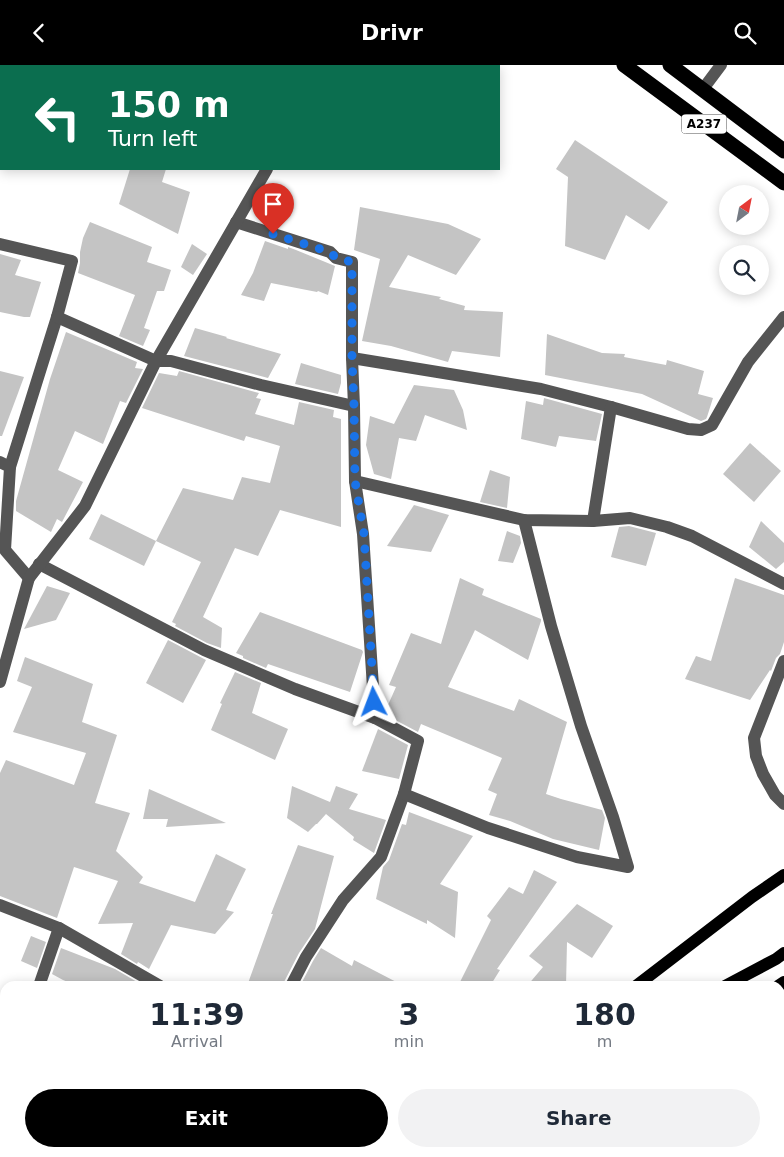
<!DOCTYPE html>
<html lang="en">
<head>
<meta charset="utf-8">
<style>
	:root { --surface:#fff; --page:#f2f2f3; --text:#1f2937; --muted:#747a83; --accent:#000 }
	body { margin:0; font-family:"DejaVu Sans",sans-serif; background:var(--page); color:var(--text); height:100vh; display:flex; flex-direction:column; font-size:19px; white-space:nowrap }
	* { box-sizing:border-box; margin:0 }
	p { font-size:16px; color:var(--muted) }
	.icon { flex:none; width:28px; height:28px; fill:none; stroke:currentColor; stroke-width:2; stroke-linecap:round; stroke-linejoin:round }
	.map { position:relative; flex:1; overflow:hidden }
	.details { position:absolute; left:0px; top:916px; width:785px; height:176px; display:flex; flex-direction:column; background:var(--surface); border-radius:15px 15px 0 0; box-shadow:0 2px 12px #0003 }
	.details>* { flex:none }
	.guide { position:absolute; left:0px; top:0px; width:500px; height:105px; box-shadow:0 2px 12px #0003; background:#0b6e4f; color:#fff; overflow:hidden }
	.needle { width:32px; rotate:32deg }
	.buttons { position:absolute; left:719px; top:120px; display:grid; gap:10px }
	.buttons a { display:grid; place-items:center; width:50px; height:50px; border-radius:50%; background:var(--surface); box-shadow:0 2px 12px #0003; font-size:25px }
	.pin { position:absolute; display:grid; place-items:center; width:42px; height:42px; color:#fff; margin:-51px -21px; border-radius:50% 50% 50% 0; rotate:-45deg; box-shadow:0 0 5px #0007 }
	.pin .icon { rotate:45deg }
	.me { position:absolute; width:55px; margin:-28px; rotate:357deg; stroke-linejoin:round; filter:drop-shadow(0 0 4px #0008) }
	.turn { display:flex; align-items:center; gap:18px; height:105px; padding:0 25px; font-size:22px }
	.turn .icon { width:65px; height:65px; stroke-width:2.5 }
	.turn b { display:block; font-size:35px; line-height:42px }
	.eta { display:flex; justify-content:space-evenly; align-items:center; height:85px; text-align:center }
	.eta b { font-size:30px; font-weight:700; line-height:35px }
	.cta { display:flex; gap:10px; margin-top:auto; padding:10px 25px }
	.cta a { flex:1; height:58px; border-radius:30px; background:var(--accent); color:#fff; font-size:20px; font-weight:700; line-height:58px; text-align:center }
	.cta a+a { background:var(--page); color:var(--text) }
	header { display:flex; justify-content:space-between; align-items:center; height:65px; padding:0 25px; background:var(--accent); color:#fff; font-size:22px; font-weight:700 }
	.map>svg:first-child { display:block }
</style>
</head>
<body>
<header><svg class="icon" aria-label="back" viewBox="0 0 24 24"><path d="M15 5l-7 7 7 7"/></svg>Drivr<svg class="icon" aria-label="search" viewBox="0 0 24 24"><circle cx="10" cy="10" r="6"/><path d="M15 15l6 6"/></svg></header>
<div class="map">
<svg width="784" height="1092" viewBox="0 0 784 1092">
	<rect width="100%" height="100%" fill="#fff"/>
	<g fill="#c4c4c4">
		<polygon points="575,75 668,137 649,165 626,150 605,195 565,181 568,112 556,104"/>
		<polygon points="130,104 166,104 162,117 190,127 178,169 119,139"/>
		<polygon points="360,142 448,159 481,174 456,210 408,190 389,222 441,232 439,234 465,241 464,245 503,247 500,292 452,286 448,297 391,281 362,276 380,194 354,185"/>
		<polygon points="90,157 152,182 147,197 171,205 164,226 157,226 144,263 150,265 143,281 119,271 135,230 78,208 80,198 80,187 83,173"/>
		<polygon points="265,176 288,184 288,182 296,185 335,201 328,230 318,226 317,227 271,218 264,236 241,230 253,208"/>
		<polygon points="192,179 207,189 193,210 181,202"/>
		<polygon points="0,189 21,195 15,210 41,217 30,252 24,252 0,247"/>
		<polygon points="195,263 227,272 226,273 281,289 268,313 184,291"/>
		<polygon points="66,267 137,297 135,303 143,304 126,338 120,336 103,379 75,366 58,405 83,417 62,457 57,454 51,467 16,446 16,436 50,314"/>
		<polygon points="547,269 602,288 625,289 624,292 666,300 667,295 704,306 698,329 713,333 707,352 706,354 701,356 642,329 545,310"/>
		<polygon points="301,298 341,310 341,318 338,329 295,319"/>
		<polygon points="0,306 24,312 2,371 0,371"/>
		<polygon points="179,306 259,328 256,333 261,334 255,349 294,360 299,337 334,345 333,352 341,354 341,462 280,445 258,491 235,483 203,552 222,563 221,583 207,578 175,561 176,559 172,557 201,497 156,476 183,423 233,435 242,412 270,418 280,381 246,371 244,376 142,343 159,308 177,311"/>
		<polygon points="414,320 454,325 463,345 467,365 425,350 416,376 399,373 391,414 374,409 366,380 370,351 394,359"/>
		<polygon points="544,333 602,349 596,376 559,371 556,382 521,374 526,336 543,340"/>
		<polygon points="750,378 781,406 754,437 723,409"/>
		<polygon points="490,405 510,412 507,443 480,437"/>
		<polygon points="414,440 449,450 431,487 387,481"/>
		<polygon points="101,449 156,476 144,501 89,474"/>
		<polygon points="761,456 784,478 784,497 776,504 749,482"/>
		<polygon points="629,461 656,468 646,501 611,492 619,462"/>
		<polygon points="507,466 520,471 521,478 513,498 498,496"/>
		<polygon points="460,513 484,524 482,530 541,554 541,556 528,595 475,565 448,622 514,646 519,634 567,657 546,729 561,734 602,745 605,753 599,785 553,774 510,756 489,750 497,729 488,725 502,693 421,659 418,667 384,649 396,622 389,620 411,568 441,579"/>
		<polygon points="735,513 784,530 784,577 780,589 776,593 771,606 770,605 750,635 685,614 696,591 711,596"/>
		<polygon points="47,521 70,528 56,555 24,564"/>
		<polygon points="260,547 362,585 363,587 350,627 268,599 266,603 243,593 243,591 236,588"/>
		<polygon points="168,575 206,595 183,638 146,618"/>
		<polygon points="25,592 93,619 82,657 117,670 95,738 130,748 116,786 143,812 139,818 195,837 216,789 246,804 226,845 234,847 215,869 171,860 149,904 138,897 137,899 121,889 133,858 98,859 118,816 74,802 57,853 0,831 0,708 6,695 74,720 86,688 13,667 32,622 17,616"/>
		<polygon points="235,607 261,618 252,648 288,664 275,695 211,665 222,639 220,638"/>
		<polygon points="378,664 408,680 399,714 362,706"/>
		<polygon points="292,721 330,737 336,721 358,729 349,744 386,755 374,788 353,775 354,772 326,749 317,759 316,759 308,767 287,753"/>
		<polygon points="149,724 226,758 166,762 168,754 143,754"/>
		<polygon points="409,747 473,771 440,819 458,827 455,873 427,855 427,859 376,834 383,802 389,795 402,759 406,760"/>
		<polygon points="298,780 334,791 315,864 299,888 284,917 283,921 247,921 273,849 271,849"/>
		<polygon points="534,805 557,817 497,904 500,905 490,921 458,921 491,855 487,851 509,822 523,829"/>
		<polygon points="577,839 613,861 592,893 567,877 566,921 527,921 543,902 529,891"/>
		<polygon points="31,871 46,877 37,903 21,896"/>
		<polygon points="61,883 115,904 144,921 78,921 63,915 52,909"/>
		<polygon points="321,883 352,901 354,895 404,921 300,921 313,896"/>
	</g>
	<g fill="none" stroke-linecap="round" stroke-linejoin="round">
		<g stroke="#555" stroke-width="12">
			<polyline points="57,1 57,0"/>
			<polyline points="319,1 320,0"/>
			<polyline points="703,24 721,0"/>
			<polyline points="0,43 1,43"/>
			<polyline points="236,157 330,187 336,193 352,197 352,293 354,341 355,416 363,469 375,653 418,676 404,729 381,792 343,835 306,892 291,921"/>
			<polyline points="0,179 72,196 57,252 10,402"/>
			<polyline points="57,252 156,296 171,296 261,320 354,341"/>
			<polyline points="352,293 541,324 611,342 688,364 701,365 712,360 748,297 784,252"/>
			<polyline points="0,397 10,402 5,485 29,513"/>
			<polyline points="355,416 524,455 593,456 630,453 667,462 692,471 784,519"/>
			<polyline points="593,456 611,342"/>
			<polyline points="39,499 204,585 295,624 375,653"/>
			<polyline points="784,596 754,673 756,691 763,709 775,730 784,739"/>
			<polyline points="0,617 29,513 85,441 156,296 267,104"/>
			<polyline points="404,729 488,763 577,792 628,802 613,752 581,661 551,561 524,455"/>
			<polyline points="0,840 59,863 160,921"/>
			<polyline points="39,921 59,863"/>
			<polyline points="0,1035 5,1021"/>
			<polyline points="669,1088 678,1092"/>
			<polyline points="83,1092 85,1088"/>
			<polyline points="226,1092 228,1088"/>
			<polyline points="633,1092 634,1088"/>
		</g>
		<g stroke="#000" stroke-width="12">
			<polyline points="636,921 752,832 784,810"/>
			<polyline points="725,921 776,894 784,888"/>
			<polyline points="778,921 784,917"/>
			<polyline points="780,944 784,941"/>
			<polyline points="388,1092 397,1088"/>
			<polyline points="476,1092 504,1088"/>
		</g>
		<g stroke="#000" stroke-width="15">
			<polyline points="624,0 784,118"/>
			<polyline points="670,0 784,86"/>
		</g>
	</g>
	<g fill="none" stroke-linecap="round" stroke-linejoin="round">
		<polyline stroke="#1a73e8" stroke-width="9" stroke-dasharray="0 16.2" points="273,169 330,187 336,193 352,197 352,293 354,341 355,416 364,469 374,637"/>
	</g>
	<g text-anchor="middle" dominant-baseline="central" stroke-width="4.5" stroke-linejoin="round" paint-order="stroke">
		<rect fill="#fff" stroke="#4c4c4c" stroke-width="1" x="681.5" y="49.5" width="45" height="19" rx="4"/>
		<g font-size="12" font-weight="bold" fill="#000">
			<text x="704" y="59">A237</text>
		</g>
	</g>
</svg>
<div class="buttons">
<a><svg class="needle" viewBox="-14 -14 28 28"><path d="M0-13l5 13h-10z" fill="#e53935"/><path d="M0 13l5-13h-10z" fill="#747a83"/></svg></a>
<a><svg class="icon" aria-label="search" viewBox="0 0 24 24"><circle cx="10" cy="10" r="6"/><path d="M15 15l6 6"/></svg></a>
</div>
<div class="pin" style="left:273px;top:169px;background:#d93025"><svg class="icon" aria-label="arrive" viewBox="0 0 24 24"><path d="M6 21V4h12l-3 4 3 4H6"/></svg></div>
<svg class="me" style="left:374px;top:637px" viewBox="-20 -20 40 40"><path d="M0-17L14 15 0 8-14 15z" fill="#1a73e8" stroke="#fff" stroke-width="4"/></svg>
<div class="guide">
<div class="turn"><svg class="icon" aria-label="left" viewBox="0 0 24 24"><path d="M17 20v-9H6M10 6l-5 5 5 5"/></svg><div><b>150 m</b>Turn left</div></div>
</div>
<section class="details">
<div class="eta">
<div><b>11:39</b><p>Arrival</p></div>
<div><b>3</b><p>min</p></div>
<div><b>180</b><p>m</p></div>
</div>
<div class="cta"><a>Exit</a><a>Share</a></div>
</section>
</div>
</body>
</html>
